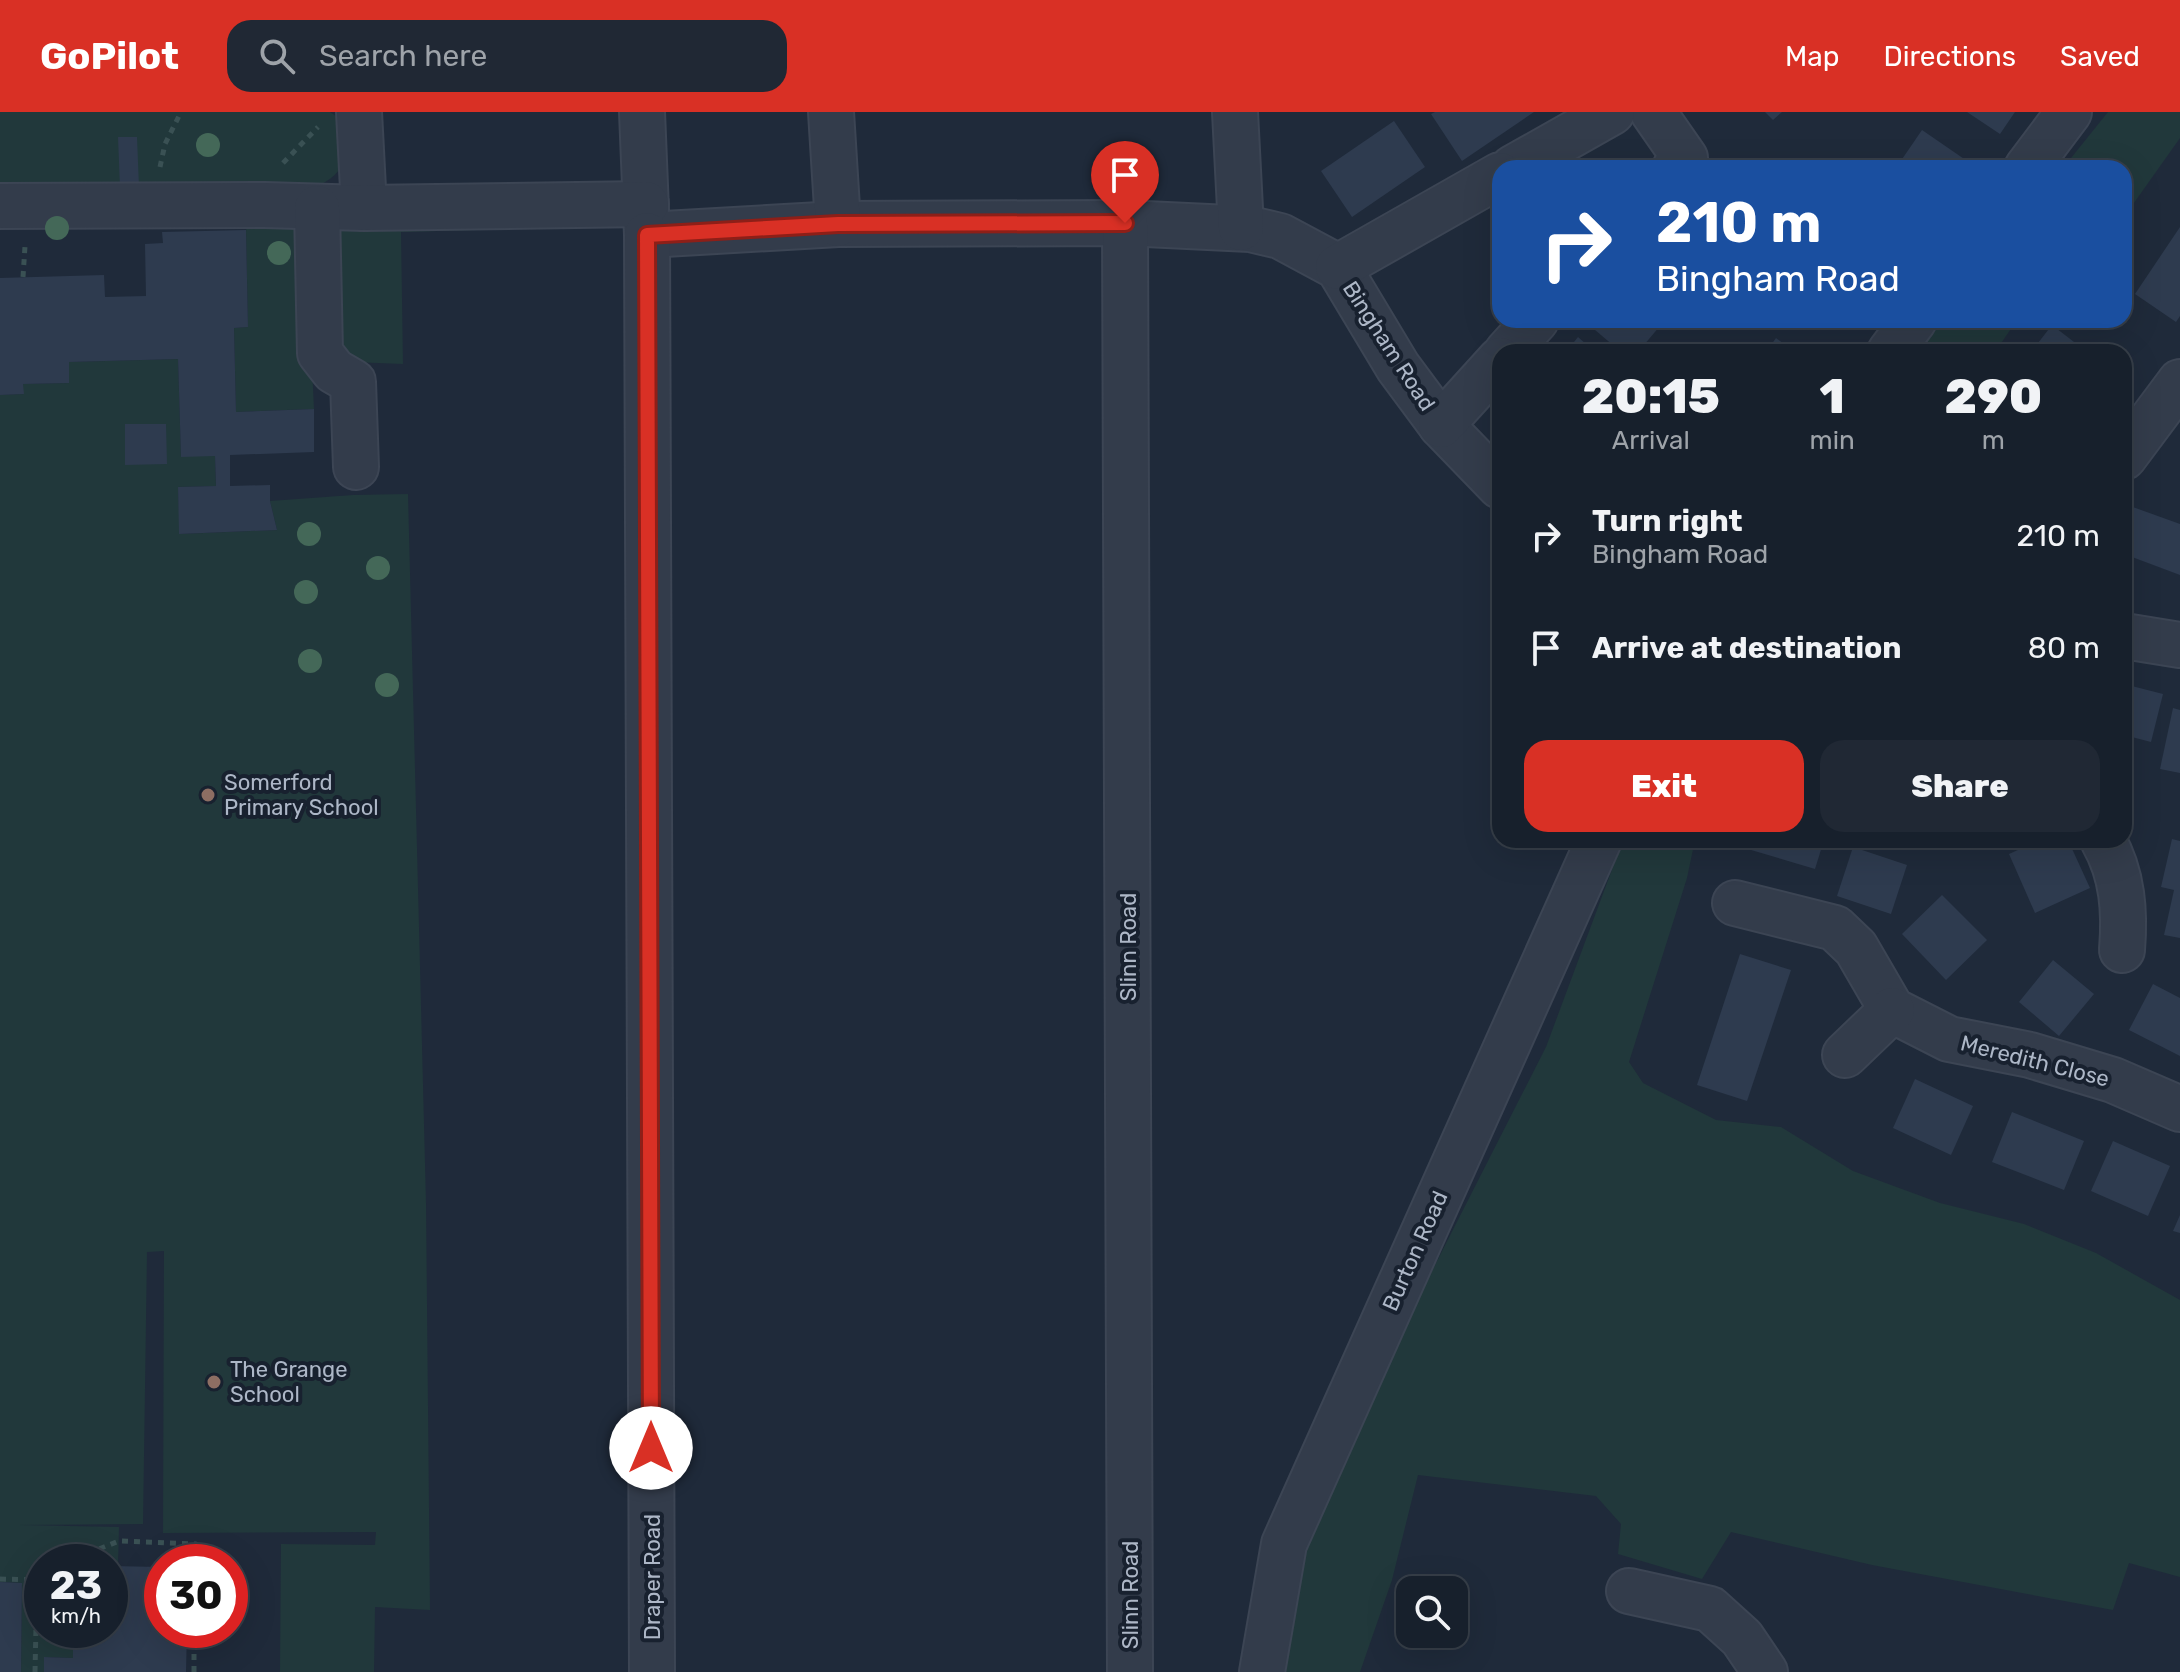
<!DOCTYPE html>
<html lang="en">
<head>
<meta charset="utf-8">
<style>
	:root { --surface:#17202c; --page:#202834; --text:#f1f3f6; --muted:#9ea3a9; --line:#363e48; --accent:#d93025 }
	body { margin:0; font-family:Rubik,sans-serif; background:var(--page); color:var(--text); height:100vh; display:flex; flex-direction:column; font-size:30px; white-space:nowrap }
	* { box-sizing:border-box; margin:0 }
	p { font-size:26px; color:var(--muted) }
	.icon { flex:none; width:44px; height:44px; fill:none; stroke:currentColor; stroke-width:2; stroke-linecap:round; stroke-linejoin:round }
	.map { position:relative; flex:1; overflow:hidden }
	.side { position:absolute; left:1492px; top:232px; width:640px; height:504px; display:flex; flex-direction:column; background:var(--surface); border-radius:24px; box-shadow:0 8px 32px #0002,0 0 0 2px var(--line) }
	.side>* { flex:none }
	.guide { position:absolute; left:1492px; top:48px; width:640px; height:168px; border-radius:24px; box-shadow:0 8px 32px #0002,0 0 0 2px var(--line); background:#1a4fa0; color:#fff; overflow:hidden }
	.buttons { position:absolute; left:1396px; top:1464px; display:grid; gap:16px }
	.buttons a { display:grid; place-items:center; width:72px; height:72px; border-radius:16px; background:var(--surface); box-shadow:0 8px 32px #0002,0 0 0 2px var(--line); font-size:40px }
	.speed { position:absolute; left:24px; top:1432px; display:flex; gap:16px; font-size:40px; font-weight:700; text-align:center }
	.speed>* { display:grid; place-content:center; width:104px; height:104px; border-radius:50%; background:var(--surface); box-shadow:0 8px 32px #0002,0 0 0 2px var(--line); line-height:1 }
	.speed small { font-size:20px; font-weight:400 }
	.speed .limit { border:12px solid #d22; background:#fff; color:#111 }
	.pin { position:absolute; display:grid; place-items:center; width:68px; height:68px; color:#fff; margin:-82px -34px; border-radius:50% 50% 50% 0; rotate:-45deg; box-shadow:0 0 8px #0007 }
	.pin .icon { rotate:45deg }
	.me { position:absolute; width:88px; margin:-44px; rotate:0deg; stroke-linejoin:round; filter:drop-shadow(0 0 6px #0008) }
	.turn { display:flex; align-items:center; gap:28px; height:168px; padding:0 32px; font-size:36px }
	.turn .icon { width:104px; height:104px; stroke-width:2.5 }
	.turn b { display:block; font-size:56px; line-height:68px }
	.eta { display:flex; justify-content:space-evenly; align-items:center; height:136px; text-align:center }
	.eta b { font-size:48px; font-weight:800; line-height:56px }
	.button { display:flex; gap:16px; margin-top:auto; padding:16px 32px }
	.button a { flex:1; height:92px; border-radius:24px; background:var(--accent); color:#fff; font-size:32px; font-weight:800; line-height:92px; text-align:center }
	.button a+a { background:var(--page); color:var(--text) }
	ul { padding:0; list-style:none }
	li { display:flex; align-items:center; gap:24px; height:112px; padding:0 32px }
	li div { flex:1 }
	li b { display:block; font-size:30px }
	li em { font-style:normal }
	header { display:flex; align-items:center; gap:48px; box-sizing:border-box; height:112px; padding:0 40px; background:var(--accent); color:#fff }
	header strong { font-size:38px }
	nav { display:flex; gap:44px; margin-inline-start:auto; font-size:28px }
	.search { width:560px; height:72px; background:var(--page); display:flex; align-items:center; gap:20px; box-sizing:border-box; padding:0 28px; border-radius:24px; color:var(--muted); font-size:30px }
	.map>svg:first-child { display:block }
</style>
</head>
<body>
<header>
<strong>GoPilot</strong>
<div class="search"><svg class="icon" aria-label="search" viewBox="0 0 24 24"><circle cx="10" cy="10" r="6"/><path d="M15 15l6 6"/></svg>Search here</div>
<nav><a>Map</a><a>Directions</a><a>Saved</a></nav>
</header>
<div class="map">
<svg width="2180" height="1560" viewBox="0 0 2180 1560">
	<rect width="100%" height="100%" fill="#1f2a3a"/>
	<g fill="#21383b">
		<path d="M0,0H330L349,13C347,50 345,63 309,78L0,75Z"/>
		<polygon points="2108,0 2180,0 2180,26 2124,105 2124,56 2063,56"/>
		<polygon points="556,100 556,116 401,120 403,252 352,250 338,240 338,112"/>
		<polygon points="305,105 314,297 236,300 234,216 248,215 246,118 252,106"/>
		<polygon points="1943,208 2017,208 1995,240 1919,240"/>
		<polygon points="178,247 181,344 215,344 216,374 178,375 180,422 277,418 270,389 353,383 408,382 426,1091 430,1498 375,1495 374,1560 280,1560 281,1432 375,1433 376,1420 163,1421 164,1139 147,1140 143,1412 20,1413 119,1415 118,1454 110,1454 110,1450 42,1450 42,1518 73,1518 73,1546 45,1545 44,1560 21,1560 22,1471 0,1470 0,283 23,282 23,272 69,271 69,250"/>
		<polygon points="1623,728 1695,728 1687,766 1629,950 1643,971 1716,1008 1781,1015 1853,1059 1940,1091 2024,1112 2096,1141 2180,1188 2180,1465 2129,1451 2113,1498 1872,1453 1731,1420 1702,1467 1618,1442 1621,1412 1596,1384 1418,1363 1392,1468 1360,1560 1280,1560 1303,1436 1404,1214 1546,935"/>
	</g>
	<g fill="#2e3b4f">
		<polygon points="1435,0 1534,0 1462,49 1431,2"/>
		<polygon points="1765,0 1782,0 1773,8"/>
		<polygon points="1967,0 2015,0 2000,22"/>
		<polygon points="1394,9 1425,55 1352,105 1321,59"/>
		<polygon points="1922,18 1970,51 1967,56 1896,56"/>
		<polygon points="118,25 137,25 139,75 120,76"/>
		<polygon points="2180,115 2180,204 2176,210 2135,182"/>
		<polygon points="246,118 248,215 234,216 236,300 314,297 314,340 230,343 230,374 270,373 270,389 277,418 179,422 178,375 216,374 215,344 181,345 178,247 69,250 69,271 23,272 24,282 0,283 0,166 104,163 105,185 146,184 145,132 163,131 162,120"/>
		<polygon points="1592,208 1665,208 1638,240 1621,240 1588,212"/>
		<polygon points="2052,213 2087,240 2031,240"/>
		<polygon points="1578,225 1595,240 1566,240"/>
		<polygon points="1776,226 1795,240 1766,240"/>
		<polygon points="125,312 166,312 167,352 125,353"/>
		<polygon points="2130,394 2180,412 2180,463 2124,442 2124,411"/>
		<polygon points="2124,572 2163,582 2151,630 2124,623"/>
		<polygon points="2173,596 2180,598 2180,661 2160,657"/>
		<polygon points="2172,727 2180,729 2180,826 2164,823 2174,778 2161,775"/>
		<polygon points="1743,728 1824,728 1815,757 1741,735"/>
		<polygon points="2040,728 2068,728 2090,776 2035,801 2009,742"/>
		<polygon points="1853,735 1907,753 1891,802 1837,784"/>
		<polygon points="1942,783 1987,828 1946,868 1902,822"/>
		<polygon points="1740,842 1791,858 1747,989 1697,973"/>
		<polygon points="2053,848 2094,882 2059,924 2019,890"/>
		<polygon points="2153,872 2180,886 2180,944 2129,918"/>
		<polygon points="1915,967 1973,994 1951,1043 1893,1016"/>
		<polygon points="2012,1000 2084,1029 2064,1078 1992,1050"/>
		<polygon points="2113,1029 2170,1054 2148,1104 2091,1079"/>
		<polygon points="2180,1103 2180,1121 2173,1119"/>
		<polygon points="110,1454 162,1455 162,1518 187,1518 186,1560 44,1560 44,1545 73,1546 73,1518 110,1518"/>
		<polygon points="0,1470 22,1471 21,1560 0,1560"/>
	</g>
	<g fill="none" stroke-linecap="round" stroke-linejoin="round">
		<g stroke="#3c4554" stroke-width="48">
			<g id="minor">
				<polyline points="359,0 364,96"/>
				<polyline points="642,0 647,123 838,112 1125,111 1250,117 1280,124 1338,155 1398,255 1441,313 1500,374"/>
				<polyline points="831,0 838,112"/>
				<polyline points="1235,0 1241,116"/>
				<polyline points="1653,0 1685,46 1675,56"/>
				<polyline points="1513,56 1612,0"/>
				<polyline points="2027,56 2069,0"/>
				<polyline points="0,94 265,93 364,96 646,92"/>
				<polyline points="317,96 320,241 334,259 353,270 356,355"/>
				<polyline points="1125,111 1130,1560"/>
				<polyline points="647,123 652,1560"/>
				<polyline points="1338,155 1500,63"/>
				<polyline points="1507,240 1536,208"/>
				<polyline points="1890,240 1914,208"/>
				<polyline points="1441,313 1500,248"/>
				<polyline points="2124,345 2180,270"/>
				<polyline points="2124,524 2180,533"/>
				<path d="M2103,728C2123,763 2125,800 2122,838"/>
				<polyline points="1735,791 1835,816 1856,836 1892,898 1949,927 2030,943 2113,968 2180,997"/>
				<polyline points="1845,943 1892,898"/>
				<polyline points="1629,1479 1710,1497 1742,1526 1765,1560"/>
				<polyline points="1262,1560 1284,1432 1599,728"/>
			</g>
		</g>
		<g stroke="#3a5154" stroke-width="5" stroke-dasharray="6 6" stroke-linecap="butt">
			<polyline points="283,51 318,15"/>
			<polyline points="160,55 165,32 181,0"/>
			<polyline points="23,165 25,134"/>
			<polyline points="66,1450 119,1429 196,1432 196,1450"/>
			<polyline points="0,1467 42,1468"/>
			<polyline points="35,1560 37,1468 37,1461 42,1459"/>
			<polyline points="194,1560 194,1518"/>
		</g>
		<use href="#minor" stroke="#333c4b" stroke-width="44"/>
	</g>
	<g fill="#446858">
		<circle cx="208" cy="33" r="12"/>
		<circle cx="57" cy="116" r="12"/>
		<circle cx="279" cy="141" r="12"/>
		<circle cx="309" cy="422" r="12"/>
		<circle cx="378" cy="456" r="12"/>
		<circle cx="306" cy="480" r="12"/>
		<circle cx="310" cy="549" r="12"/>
		<circle cx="387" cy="573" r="12"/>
	</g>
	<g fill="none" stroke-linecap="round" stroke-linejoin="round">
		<g stroke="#8d1f18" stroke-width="20">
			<polyline id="route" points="651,1336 647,123 838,112 1125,111"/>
		</g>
		<use href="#route" stroke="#d93025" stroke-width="14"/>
	</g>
	<g fill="#8d6e63" stroke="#18212f" stroke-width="3">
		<circle cx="208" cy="683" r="8"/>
		<circle cx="214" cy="1270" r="8"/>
	</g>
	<g text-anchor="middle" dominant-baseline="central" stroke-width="8" stroke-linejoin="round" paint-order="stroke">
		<g font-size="22" fill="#adb7c7" stroke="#18212f">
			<text transform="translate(1389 234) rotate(57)">Bingham Road</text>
			<text transform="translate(1128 835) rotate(-90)">Slinn Road</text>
			<text transform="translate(2035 949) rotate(14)">Meredith Close</text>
			<text transform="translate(1415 1139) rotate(-66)">Burton Road</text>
			<text transform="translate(652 1465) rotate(-90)">Draper Road</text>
			<text transform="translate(1130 1483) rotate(-90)">Slinn Road</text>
		</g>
		<g font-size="22" fill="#adb7c7" stroke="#18212f" text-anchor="start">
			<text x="224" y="670">Somerford<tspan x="224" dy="25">Primary School</tspan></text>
			<text x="230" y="1257">The Grange<tspan x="230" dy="25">School</tspan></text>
		</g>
	</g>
</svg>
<div class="buttons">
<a><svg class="icon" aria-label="search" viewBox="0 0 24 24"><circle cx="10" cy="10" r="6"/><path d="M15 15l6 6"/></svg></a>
</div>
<div class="speed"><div>23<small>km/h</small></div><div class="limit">30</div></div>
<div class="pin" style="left:1125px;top:111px;background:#d93025"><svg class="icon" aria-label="arrive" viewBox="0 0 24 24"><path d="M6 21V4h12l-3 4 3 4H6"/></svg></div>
<svg class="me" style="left:651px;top:1336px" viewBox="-20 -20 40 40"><circle r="19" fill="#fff"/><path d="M0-13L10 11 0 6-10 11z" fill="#d93025"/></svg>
<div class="guide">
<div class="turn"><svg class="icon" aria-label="right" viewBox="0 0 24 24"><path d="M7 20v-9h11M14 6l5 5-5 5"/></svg><div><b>210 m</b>Bingham Road</div></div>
</div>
<section class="side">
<div class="eta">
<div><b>20:15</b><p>Arrival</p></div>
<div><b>1</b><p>min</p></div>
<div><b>290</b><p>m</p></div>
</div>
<ul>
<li><svg class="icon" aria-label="right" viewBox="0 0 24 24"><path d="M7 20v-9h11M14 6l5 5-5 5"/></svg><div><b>Turn right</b><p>Bingham Road</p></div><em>210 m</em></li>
<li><svg class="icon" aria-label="arrive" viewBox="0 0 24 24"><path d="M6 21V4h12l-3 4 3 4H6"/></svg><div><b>Arrive at destination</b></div><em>80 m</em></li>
</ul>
<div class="button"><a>Exit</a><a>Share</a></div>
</section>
</div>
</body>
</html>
